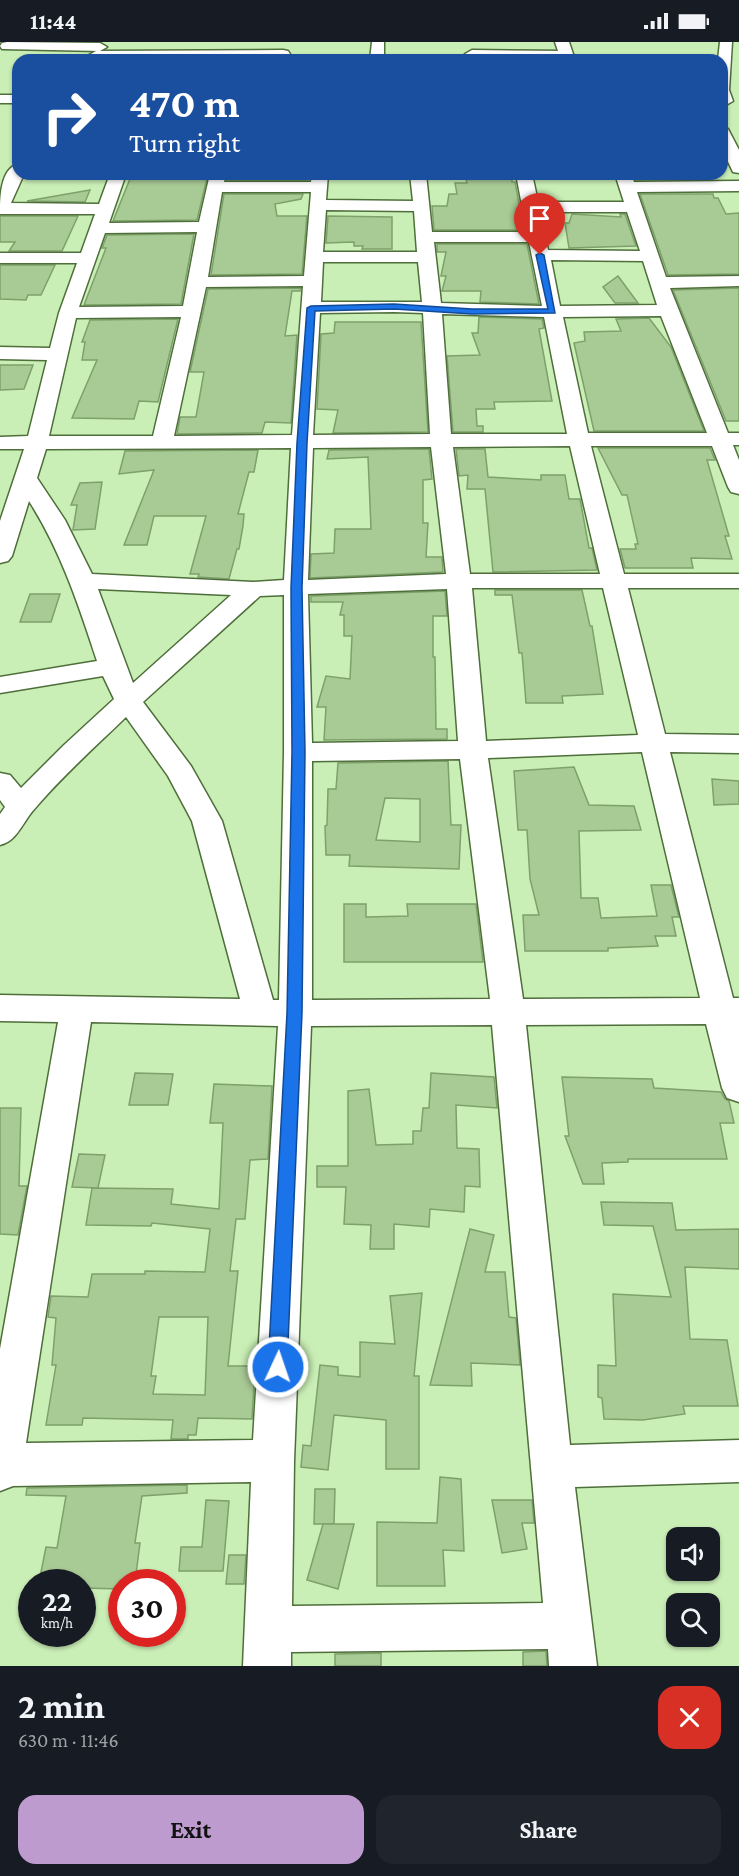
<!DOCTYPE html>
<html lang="en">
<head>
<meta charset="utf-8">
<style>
	:root { --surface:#171b24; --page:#20242c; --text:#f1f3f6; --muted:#9ea1a6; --accent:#be9bcf }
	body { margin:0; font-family:"Crimson Pro",serif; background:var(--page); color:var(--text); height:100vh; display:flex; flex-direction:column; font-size:22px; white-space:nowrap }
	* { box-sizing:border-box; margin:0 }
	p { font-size:20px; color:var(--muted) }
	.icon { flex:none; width:33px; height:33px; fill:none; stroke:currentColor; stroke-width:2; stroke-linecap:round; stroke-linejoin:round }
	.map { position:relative; height:1624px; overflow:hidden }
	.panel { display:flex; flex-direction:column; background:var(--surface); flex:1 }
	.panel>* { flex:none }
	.top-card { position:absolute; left:12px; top:12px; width:716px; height:126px; border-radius:18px; box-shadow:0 2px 4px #0004; background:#1a4fa0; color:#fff; overflow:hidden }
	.controls { position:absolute; left:666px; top:1485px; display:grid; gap:12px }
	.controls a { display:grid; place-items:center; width:54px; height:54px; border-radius:12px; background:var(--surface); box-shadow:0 2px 4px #0004; font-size:30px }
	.speed { position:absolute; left:18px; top:1527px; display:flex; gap:12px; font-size:30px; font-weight:700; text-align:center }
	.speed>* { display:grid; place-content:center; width:78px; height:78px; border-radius:50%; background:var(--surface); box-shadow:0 2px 4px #0004; line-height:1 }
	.speed small { font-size:15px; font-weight:400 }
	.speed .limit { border:9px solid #d22; background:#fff; color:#111 }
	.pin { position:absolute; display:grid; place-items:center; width:51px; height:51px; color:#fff; margin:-62px -26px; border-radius:50% 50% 50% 0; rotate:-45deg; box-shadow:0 0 6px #0007 }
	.pin .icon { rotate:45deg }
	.me { position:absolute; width:66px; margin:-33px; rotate:3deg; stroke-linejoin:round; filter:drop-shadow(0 0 4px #0008) }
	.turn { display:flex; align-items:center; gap:21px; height:126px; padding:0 18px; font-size:27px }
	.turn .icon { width:78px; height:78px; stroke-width:2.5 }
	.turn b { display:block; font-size:42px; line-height:51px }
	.round { display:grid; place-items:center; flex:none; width:63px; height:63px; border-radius:18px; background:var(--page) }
	.overview { display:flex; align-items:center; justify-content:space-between; height:102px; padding:0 18px }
	h1 { font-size:36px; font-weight:700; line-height:45px }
	.button { display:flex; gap:12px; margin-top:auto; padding:12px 18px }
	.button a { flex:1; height:69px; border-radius:18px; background:var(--accent); color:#111; font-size:24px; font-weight:700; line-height:69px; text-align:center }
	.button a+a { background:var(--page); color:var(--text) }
	.status { display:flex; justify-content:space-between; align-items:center; height:42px; padding:0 30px; background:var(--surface); direction:ltr }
	.status svg { height:16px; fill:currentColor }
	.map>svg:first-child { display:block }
</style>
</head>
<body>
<div class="status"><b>11:44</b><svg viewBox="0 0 49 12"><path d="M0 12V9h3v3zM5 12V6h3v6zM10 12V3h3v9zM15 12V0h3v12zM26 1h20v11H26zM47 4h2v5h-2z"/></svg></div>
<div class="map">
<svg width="739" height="1624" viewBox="0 0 739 1624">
	<rect width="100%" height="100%" fill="#caefb6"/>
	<g fill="#a8ca95" stroke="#7ea06a" stroke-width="1.5" fill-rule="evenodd">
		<polygon points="132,132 208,132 197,178 113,179"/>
		<polygon points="228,132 310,132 308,138 227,138"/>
		<polygon points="635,132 706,134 707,137 636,138"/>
		<polygon points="466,137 512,137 512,140 515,140 524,188 434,188 432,164 447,164 449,152 457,152 455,141 467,141"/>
		<polygon points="90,148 85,160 27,159"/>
		<polygon points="224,152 303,152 301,157 275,162 277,174 307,174 302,232 211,233"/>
		<polygon points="640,152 713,152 714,156 718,156 726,172 739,171 739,232 668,233"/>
		<polygon points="572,172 621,175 620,172 625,172 636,204 569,206 565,181 569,181"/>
		<polygon points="0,174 78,174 62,209 9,209 15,200 0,200"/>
		<polygon points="328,174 392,175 392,207 362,207 363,204 354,204 354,200 326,201"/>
		<polygon points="194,192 181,262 84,263 106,206 102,206 107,193"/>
		<polygon points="437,202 527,202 539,262 480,260 481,249 442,249 446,234 441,234 446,210 437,210"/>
		<polygon points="0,223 55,223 41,253 28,253 26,258 0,257"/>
		<polygon points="618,234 638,261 615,261 603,245"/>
		<polygon points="301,246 300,249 292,249 285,294 297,293 291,381 265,380 262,391 177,392 180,375 196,375 204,330 190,330 208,247"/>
		<polygon points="739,246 739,379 726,379 673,248"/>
		<polygon points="479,275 542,277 544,286 539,287 552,359 494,360 495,367 476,367 477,384 483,384 483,390 453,390 447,314 480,313 472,291 478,291"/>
		<polygon points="649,276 671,305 704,389 594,389 574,301 585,299 584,290 621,289 616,277"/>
		<polygon points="178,277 158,360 139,359 134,377 72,376 97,318 82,318 85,300 82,300 90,278"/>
		<polygon points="335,280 421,280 428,390 333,391 338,368 317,367 321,292 334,291"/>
		<polygon points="0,323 33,323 24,347 0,348"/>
		<polygon points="598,406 710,406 715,418 707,418 729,494 725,494 732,517 691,516 693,526 625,526 620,507 636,507 635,502 638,502 627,453 622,453"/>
		<polygon points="429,407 432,437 423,438 423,481 428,481 426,515 442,515 443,530 310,536 311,512 334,511 335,487 371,487 368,415 327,417 329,408"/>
		<polygon points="456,407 485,407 488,435 541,438 541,433 565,433 569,457 580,457 589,506 592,506 597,528 493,530 485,447 467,447 468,433 459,434"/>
		<polygon points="258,408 254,430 249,430 238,472 244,472 243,484 239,507 237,507 229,537 198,535 199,532 190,532 206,474 154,474 147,503 124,503 154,428 119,432 125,409"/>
		<polygon points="102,440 95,487 73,488 77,463 71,463 80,441"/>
		<polygon points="495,548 582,548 590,584 592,584 603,652 562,654 563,661 526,661 522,611 519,611 512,553 495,553"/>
		<polygon points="445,549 447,574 433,574 433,615 435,615 436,687 447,687 447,697 324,698 326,665 317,665 326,634 350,637 352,594 344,594 344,573 340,573 343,560 311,560 311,554"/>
		<polygon points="30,552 60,552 51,580 20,580"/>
		<path d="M448,719L451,783H461L459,827L349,824L350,813H326L325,784L327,783L328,747H336L338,721ZM385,756L420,757V800L376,798Z"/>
		<polygon points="574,725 589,763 634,764 641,788 579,789 581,856 598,856 601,876 657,874 651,843 671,843 679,875 672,875 676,894 655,894 658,904 608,906 608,909 525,909 523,873 539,873 530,837 527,788 518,788 514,729"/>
		<polygon points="712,737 739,739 739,762 714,763"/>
		<polygon points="344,862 366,862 366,875 408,874 407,862 476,862 483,920 344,920"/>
		<polygon points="135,1031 173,1032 168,1063 129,1063"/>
		<polygon points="431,1031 494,1035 497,1066 456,1063 457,1106 479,1107 480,1145 465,1144 464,1170 430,1167 429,1185 394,1182 394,1207 370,1207 371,1183 344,1182 346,1145 317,1145 317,1124 348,1124 348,1049 369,1047 376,1103 413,1102 413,1089 421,1089 423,1066 429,1066"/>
		<polygon points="562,1035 652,1037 654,1046 721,1050 725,1057 729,1059 734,1081 720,1081 727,1117 628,1117 628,1120 602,1121 604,1142 583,1142 565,1094 569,1094"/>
		<path d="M214,1042L272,1044L268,1117L250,1118L245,1177H236L230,1229H238L228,1324H255L252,1377L198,1376L196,1393H188V1397H171L173,1378L83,1376L82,1383H46L56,1323H52L56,1276L48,1275L51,1254L88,1255L92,1232H145V1229L205,1230L210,1187L152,1181L151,1184L86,1183L92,1146L173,1147L171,1162L219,1167L223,1081H210ZM159,1275H208L205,1353L153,1352L156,1334H151Z"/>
		<polygon points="0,1066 21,1066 19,1144 27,1144 18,1193 0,1192"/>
		<polygon points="79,1112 105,1113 98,1146 72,1145"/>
		<polygon points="601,1160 672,1161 676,1188 739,1187 739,1227 685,1225 690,1297 727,1298 738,1364 683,1364 685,1372 643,1378 604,1377 602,1356 598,1355 598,1323 616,1324 613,1252 671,1255 653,1184 604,1183"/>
		<polygon points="470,1187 494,1193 485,1230 505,1230 509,1275 516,1276 520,1323 471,1321 472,1344 430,1343"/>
		<polygon points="422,1251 414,1334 419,1334 419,1427 386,1427 386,1378 334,1373 328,1428 301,1425 303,1403 311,1404 320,1323 338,1325 338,1333 360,1335 360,1300 395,1302 390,1254"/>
		<polygon points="440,1435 461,1437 464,1509 443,1508 445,1544 377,1544 377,1480 437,1481"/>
		<polygon points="187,1443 187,1451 142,1454 135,1501 140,1501 135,1540 122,1540 122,1547 82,1546 82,1540 39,1540 46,1505 57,1506 66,1454 26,1453 27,1446"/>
		<polygon points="315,1447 335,1447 334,1482 314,1482"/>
		<polygon points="206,1458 229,1459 223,1529 179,1529 181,1505 202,1505"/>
		<polygon points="492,1458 532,1458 534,1481 522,1481 527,1507 502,1511"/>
		<polygon points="323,1482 354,1482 338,1547 307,1538"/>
		<polygon points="229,1513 246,1513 244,1542 226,1542"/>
		<polygon points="546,1609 547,1624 523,1624 523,1610"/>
		<polygon points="381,1611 381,1624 335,1624 335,1612"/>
	</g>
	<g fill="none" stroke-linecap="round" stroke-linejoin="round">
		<g stroke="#4e6e3a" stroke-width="3">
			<g id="minor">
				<polygon points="7,0 100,1 107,5 100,9 2,7 0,4 2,1"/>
				<polygon points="372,0 384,0 384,18 370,18"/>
				<polygon points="720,0 732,0 729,48 733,59 726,63 722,62 722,18 718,18"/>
				<polygon points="283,8 288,9 290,12 288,15 96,17 89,13 96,9"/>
				<polygon points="472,8 567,9 574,13 567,17 467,15 465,12"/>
				<rect x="0" y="53" width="18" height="8"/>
				<path d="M18,122V132H24L11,161L99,162L110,132H126L109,181L199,180L210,132H226L224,140H311L312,132H328L326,158L413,159L410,132H426L432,190H527L516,132H532L538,160H624L615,132H631L634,140L739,139V149L637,150L666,235L739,234V244L670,246L728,391H739V403H733L739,418V452L731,450L728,445L712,404H591L624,532H739V546H628L665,692L739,693V711L670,710L733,956H739V1060L727,1056L722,1046L706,982L526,983L570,1403L739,1398V1440L575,1445L597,1624H549L548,1607L291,1610V1624H243L251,1440L13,1444L0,1449V1307L58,980L0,979V953L240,957L192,779L168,734L126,675C94,706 59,737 31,771C21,784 16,799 0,803V772L5,765L0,758V731L10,733L21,746L64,703L114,657L103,634L0,651V635L97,619C79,564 61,509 29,459L12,514L8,519L0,521V479L24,407H0V395L28,394L47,318L0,317V305L50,306L59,271L77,221H0V211H81L95,172H0C0,157 0,127 18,122ZM222,150H311L304,234L208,235ZM326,168L414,169L417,210H323ZM540,170H627L640,209L548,208ZM197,190L183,264L79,265L105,191ZM434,200H529L542,264L441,261ZM551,218L643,219L657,263L560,264ZM323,220H418L422,260H321ZM303,244L292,393L174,394L206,245ZM394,270L423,271L430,392L313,393L320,271ZM442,272L544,275L567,392H451ZM661,274L707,391H588L563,275ZM181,275L153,394H49L76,276ZM570,404L600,532H470L453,405ZM431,405L446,532L308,538L313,406ZM291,406L284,538L253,540L92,532L65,478L37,436L46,407ZM472,546H603L638,693L486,699ZM98,547L231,553L133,641ZM447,547L458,699L312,701L308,552ZM284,553V710L279,958H273L222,779L191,724L143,660L260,554ZM642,710L700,956L523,957L488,716ZM460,717L490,957L312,958V719ZM91,980L278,984L253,1398L26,1401ZM492,983L543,1561L292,1564L294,1419L311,984Z"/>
			</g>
		</g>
		<g stroke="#4e6e3a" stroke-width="3">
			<g id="secondary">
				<polygon points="555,0 569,0 575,18 561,18"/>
				<polygon points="722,85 728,87 739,108 739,131 733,130 722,107"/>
			</g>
		</g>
		<use href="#minor" fill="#fff" fill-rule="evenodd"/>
		<use href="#secondary" fill="#fff" fill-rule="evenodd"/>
	</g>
	<polygon fill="#1a73e8" stroke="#114b97" stroke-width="1.5" points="540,211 544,213 555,271 472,272 394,267 315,269 307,401 302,546 305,710 302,971 287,1325 284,1331 278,1334 271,1331 268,1325 287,971 292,710 291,546 297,401 307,266 311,264 394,262 472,267 548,267 536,213"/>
</svg>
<div class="controls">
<a><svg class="icon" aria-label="sound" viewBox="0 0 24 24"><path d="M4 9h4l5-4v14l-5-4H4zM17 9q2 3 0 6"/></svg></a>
<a><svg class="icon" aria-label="search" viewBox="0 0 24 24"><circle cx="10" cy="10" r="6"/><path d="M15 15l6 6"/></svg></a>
</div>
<div class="speed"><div>22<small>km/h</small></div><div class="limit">30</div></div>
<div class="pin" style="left:540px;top:213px;background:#d93025"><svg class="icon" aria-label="arrive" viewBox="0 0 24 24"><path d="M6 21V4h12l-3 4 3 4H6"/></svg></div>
<svg class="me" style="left:278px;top:1325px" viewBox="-20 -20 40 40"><circle r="17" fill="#1a73e8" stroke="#fff" stroke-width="3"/><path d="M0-11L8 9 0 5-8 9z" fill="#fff"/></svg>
<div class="top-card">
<div class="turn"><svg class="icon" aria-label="right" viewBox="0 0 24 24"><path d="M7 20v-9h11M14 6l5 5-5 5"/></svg><div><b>470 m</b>Turn right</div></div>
</div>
</div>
<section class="panel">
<div class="overview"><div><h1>2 min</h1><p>630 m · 11:46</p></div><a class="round" style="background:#d93025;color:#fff"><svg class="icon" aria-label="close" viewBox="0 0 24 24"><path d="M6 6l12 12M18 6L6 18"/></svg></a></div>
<div class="button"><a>Exit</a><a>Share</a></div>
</section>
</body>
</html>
